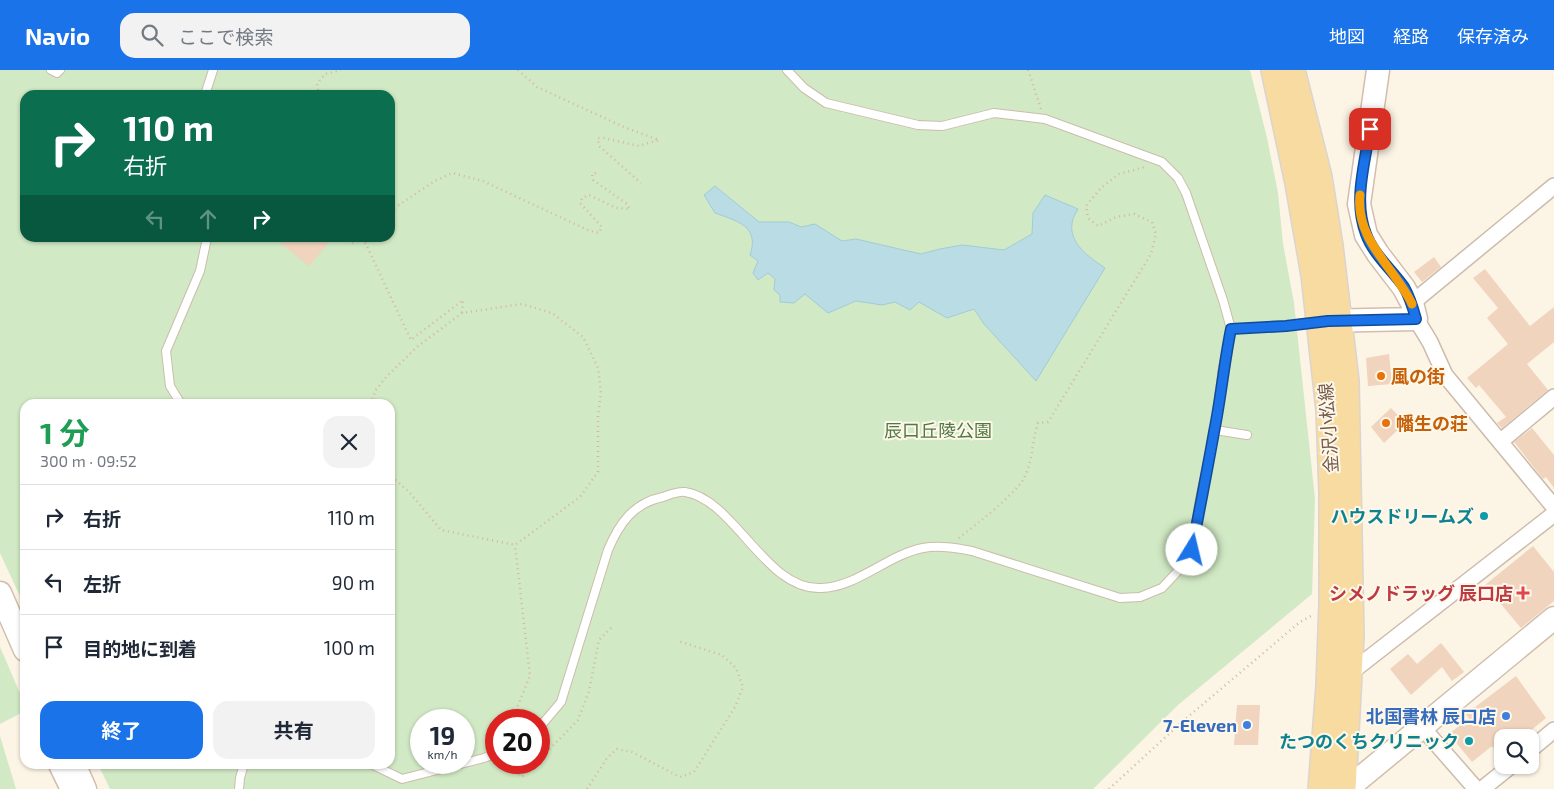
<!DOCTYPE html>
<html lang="ja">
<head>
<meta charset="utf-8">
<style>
	:root { --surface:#fff; --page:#f2f2f3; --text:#1f2937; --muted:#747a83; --line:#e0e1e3; --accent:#1a73e8 }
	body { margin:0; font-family:"Exo 2","Noto Sans JP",sans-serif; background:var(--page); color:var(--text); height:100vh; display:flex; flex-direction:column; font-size:19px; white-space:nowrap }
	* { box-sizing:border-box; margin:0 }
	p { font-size:16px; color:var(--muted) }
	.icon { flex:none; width:28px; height:28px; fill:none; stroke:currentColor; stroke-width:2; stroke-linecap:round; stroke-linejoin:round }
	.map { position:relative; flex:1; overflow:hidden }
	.sheet { position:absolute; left:20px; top:329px; width:375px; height:370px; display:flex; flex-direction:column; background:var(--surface); border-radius:15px; box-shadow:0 1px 4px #0004 }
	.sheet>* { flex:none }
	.top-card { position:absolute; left:20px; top:20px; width:375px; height:152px; border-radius:15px; box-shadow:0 1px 4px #0004; background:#0b6e4f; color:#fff; overflow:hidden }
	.fabs { position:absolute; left:1494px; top:659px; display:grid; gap:10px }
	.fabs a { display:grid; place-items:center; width:45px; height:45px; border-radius:10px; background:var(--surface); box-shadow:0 1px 4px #0004; font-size:25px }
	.speed { position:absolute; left:410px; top:639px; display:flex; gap:10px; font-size:25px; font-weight:700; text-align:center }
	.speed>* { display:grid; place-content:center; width:65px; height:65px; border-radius:50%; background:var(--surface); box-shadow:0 1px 4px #0004; line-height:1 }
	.speed small { font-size:12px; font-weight:400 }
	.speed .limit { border:8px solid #d22; background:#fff; color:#111 }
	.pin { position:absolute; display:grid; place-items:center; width:42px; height:42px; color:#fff; margin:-21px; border-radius:10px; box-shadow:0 2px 8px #0006 }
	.me { position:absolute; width:55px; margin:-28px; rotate:9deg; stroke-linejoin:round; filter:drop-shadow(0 0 4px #0008) }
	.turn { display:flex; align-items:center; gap:18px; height:105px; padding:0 20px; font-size:22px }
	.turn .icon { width:65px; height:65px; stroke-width:2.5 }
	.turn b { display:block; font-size:35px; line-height:42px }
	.lanes { display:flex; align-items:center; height:48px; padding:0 20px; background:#0003; justify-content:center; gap:25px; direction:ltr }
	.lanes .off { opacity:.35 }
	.round { display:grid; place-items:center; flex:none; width:52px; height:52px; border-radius:15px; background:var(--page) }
	.head { display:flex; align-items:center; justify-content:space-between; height:85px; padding:0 20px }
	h1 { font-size:30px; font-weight:700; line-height:38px; color:#1e9e55 }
	.cta { display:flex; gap:10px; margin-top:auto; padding:10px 20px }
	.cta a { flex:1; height:58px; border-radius:15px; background:var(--accent); color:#fff; font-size:20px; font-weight:700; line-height:58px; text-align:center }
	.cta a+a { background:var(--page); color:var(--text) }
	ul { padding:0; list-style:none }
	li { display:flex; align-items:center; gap:15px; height:65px; padding:0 20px; border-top:1px solid var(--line) }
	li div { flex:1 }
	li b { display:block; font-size:19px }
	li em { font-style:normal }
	header { display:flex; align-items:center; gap:30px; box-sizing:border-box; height:70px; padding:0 25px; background:var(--accent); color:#fff }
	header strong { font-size:24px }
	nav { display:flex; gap:28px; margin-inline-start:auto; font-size:18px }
	.search { width:350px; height:45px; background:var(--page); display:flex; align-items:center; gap:12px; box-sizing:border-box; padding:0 18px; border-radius:15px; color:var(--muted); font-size:19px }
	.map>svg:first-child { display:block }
</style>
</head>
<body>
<header>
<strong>Navio</strong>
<div class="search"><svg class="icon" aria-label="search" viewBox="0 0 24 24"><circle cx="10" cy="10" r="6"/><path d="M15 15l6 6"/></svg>ここで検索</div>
<nav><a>地図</a><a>経路</a><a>保存済み</a></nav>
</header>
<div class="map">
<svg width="1554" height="719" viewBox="0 0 1554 719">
	<rect width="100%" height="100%" fill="#fcf4e5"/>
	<g fill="#d1e9c4" fill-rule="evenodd">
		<path d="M0,0H1250L1267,68L1278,123L1283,174L1294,233L1315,429L1312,524L1178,635L1093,719H110L98,694H390V334H25V537L0,483ZM25,25H390V168H25ZM421,650H464V692H421ZM496,650H539V692H496Z"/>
		<polygon points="0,577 25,635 25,641 0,654"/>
		<polygon points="0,666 16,719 0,719"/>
	</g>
	<path fill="#badde5" stroke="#a1ccd6" d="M715,116L759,152H789L801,157L815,154L842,171L856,169L921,184L940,179L962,175L1004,180L1032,164L1033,143L1045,125L1078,139C1060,166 1084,184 1105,198L1036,311L984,254L974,239L947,248L919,232L910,240L895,232L882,235L856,231L828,243L805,224L794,233L780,232V225L774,220L775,209L768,203L758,210L753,203L758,191L750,185C760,156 737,151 715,143L704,125Z"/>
	<g fill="#f0d4bd">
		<polygon points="274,168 333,168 309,196"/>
		<polygon points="1434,187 1441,197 1422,212 1414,202"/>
		<polygon points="1485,199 1530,256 1554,237 1554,272 1527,294 1548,320 1502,358 1497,353 1506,347 1479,315 1476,318 1467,308 1508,274 1487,248 1498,238 1473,208"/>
		<polygon points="1389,284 1392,314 1368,316 1366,288"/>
		<polygon points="1391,338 1405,353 1384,373 1371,357"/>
		<polygon points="1532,358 1554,385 1554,418 1546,407 1543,409 1514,372"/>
		<polygon points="1533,476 1554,502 1554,531 1521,558 1485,515"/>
		<polygon points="1441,573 1464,602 1452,611 1442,597 1411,625 1390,599 1408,584 1417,594"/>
		<polygon points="1516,606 1546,648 1522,668 1502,668 1502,689 1492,676 1472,692 1449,664 1469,648 1466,644"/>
		<polygon points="1237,635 1260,635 1258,675 1234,675"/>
	</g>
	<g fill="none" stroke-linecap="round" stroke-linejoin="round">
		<g stroke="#cdbcac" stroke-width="10">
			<g id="lane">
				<polyline points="51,0 57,3 60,0"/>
				<polyline points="205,25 213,0"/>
				<polyline points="1231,259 1286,256 1316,251"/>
				<polyline points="181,334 170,316 166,281 200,201 207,168"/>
				<polyline points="1215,360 1247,365"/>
				<path d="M539,658L561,632L608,480C619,454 633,433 663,427C669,425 678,421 685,422C734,429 766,521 821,518C858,517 887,485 923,478C939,475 956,478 972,481L1120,528L1140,527L1162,518L1177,502L1192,480L1200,429L1215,360L1223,297L1231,259L1223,230L1186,123L1178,108L1162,92L1045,49L994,43L942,56L918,55L826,33L804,18L787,0"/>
				<polyline points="371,694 402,709 484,688 496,683"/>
				<polyline points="239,719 240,708 244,694"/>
			</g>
		</g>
		<g stroke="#cdbcac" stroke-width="18">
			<g id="street">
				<polyline points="1412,233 1554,116"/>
				<polyline points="1416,249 1430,272 1445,305 1554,437"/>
				<polyline points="1501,371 1554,327"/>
				<polyline points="1350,603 1554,444"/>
				<polyline points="1421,656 1476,719"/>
				<polyline points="1530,680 1554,660"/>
				<polyline points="56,694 68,719"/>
				<polyline points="1482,719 1512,695"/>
			</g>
		</g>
		<g stroke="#d2beac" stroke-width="25">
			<g id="secondary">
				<polyline points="1320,251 1416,249 1412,233 1404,218 1378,184 1366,165 1359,134 1378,0"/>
				<polyline points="0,523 25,580"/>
				<polyline points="74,694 85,719"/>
				<polyline points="1347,719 1554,548"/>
			</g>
		</g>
		<g stroke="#dbd4d0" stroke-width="28">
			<g id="primary">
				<polyline points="1274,0 1298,113 1314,205 1329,340 1332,423 1332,534 1329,616 1321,719"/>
				<polyline points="1292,0 1319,107 1330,176 1346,311 1351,566 1343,719"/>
			</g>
		</g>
		<g stroke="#d5b7a1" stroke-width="2.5" stroke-dasharray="1 4" stroke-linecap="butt">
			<polyline points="518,0 537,17 626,58 659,70 639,76 604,68 598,68 599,76 641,113"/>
			<polyline points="1028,0 1041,39"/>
			<polyline points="319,25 317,14 325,4 341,0"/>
			<polyline points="390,141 433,112 452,103 483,111 590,161 599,163 602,157 580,133 582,128 589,125 616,138 630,139 627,134 593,110 592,104 599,102"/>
			<polyline points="363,168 411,270 463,230 462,243"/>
			<polyline points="352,173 359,168"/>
			<polyline points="371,334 375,321 387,306 417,277 462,243 522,234 552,243 583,267 598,298 601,323 598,346 598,402 580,427 515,475 441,460 410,423 390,405"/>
			<path d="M959,468C975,455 1018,423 1025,406C1033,389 1032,371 1038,353L1048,352L1151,184L1156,164L1152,152L1134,144L1116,147L1098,156L1088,148L1086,136L1101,118L1119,104L1145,97"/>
			<polyline points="512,650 530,606 515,475"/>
			<polyline points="539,690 578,650 589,621 599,570 613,556"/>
			<polyline points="510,692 522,707 537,692"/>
			<polyline points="587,719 607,688 617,679 632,682 680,707 694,702 735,637 743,617 736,598 722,585 678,571"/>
			<polyline points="1109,719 1183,651 1300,552 1313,545"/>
		</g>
		<use href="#lane" stroke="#fff" stroke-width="8"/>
		<use href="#street" stroke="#fff" stroke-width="15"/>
		<use href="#secondary" stroke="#fff" stroke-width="22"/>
		<use href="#primary" stroke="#f8dba0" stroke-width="25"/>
	</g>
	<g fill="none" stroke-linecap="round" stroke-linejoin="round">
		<g stroke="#114b97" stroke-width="12">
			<path id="route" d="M1192,480C1199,441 1207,402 1214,362C1221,328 1224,293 1231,259L1286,256L1328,251L1416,249C1413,238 1410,227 1404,217C1392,200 1373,184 1366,164C1353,131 1365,93 1370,59"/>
		</g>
		<use href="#route" stroke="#1a73e8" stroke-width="9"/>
		<path stroke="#f59e0b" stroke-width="9" d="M1360,125C1355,170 1395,198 1412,234"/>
	</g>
	<g fill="#e8710a" stroke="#fef8eb" stroke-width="2">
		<circle cx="1381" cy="306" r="5"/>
		<circle cx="1386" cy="353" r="5"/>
	</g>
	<g fill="#0f9aa8" stroke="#fef8eb" stroke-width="2">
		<circle cx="1484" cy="446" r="5"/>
		<circle cx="1469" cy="671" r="5"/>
	</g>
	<path fill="#e0444e" stroke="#fef8eb" stroke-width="2" d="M1520.5 515.5h5v5h5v5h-5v5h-5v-5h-5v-5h5z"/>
	<g fill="#3f7fe0" stroke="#fef8eb" stroke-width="2">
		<circle cx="1506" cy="646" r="5"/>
		<circle cx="1247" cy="655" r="5"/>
	</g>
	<g text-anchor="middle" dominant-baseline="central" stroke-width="4" stroke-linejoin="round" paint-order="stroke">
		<g font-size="18" font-weight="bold" fill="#c56008" stroke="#fef8eb" text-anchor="start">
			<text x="1391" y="306">風の街</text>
			<text x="1396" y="353">幡生の荘</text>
		</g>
		<g font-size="18" fill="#745b4b" stroke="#fef8eb">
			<text transform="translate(1328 358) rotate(-94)">金沢小松線</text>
		</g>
		<g font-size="18" fill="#517943" stroke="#fef8eb">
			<text x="938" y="360">辰口丘陵公園</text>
		</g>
		<g font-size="18" font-weight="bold" fill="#0d838f" stroke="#fef8eb" text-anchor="end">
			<text x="1474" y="446">ハウスドリームズ</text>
			<text x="1459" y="671">たつのくちクリニック</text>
		</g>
		<g font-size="18" font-weight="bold" fill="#be3a42" stroke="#fef8eb" text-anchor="end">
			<text x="1513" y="523">シメノドラッグ 辰口店</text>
		</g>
		<g font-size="18" font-weight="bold" fill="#366cbe" stroke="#fef8eb" text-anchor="end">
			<text x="1496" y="646">北国書林 辰口店</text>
			<text x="1237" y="655">7-Eleven</text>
		</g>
	</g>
</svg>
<div class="fabs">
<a><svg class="icon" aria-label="search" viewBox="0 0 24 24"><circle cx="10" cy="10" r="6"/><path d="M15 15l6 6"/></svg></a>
</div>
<div class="speed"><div>19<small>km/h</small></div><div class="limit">20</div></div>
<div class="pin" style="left:1370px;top:59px;background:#d93025"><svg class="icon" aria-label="arrive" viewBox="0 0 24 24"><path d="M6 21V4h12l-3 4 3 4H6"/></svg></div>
<svg class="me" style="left:1192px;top:480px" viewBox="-20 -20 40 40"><circle r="19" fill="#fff"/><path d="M0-13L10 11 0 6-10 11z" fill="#1a73e8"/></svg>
<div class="top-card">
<div class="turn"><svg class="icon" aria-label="right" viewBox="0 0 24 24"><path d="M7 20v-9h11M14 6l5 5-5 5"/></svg><div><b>110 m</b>右折</div></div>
<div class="lanes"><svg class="icon off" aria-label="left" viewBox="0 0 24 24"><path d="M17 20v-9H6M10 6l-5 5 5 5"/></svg><svg class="icon off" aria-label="ahead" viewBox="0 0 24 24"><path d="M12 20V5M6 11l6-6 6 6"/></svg><svg class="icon" aria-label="right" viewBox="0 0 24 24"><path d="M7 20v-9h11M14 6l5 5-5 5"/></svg></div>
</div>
<section class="sheet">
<div class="head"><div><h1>1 分</h1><p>300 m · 09:52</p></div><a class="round"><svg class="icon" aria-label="close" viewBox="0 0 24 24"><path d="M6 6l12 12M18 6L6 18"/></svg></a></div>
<ul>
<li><svg class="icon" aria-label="right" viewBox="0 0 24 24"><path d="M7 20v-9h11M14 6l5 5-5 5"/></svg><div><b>右折</b></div><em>110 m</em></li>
<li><svg class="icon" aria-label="left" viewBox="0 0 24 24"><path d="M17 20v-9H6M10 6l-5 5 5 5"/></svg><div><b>左折</b></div><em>90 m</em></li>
<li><svg class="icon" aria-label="arrive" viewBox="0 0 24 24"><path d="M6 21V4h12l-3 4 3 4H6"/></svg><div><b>目的地に到着</b></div><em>100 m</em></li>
</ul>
<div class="cta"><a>終了</a><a>共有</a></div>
</section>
</div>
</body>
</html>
